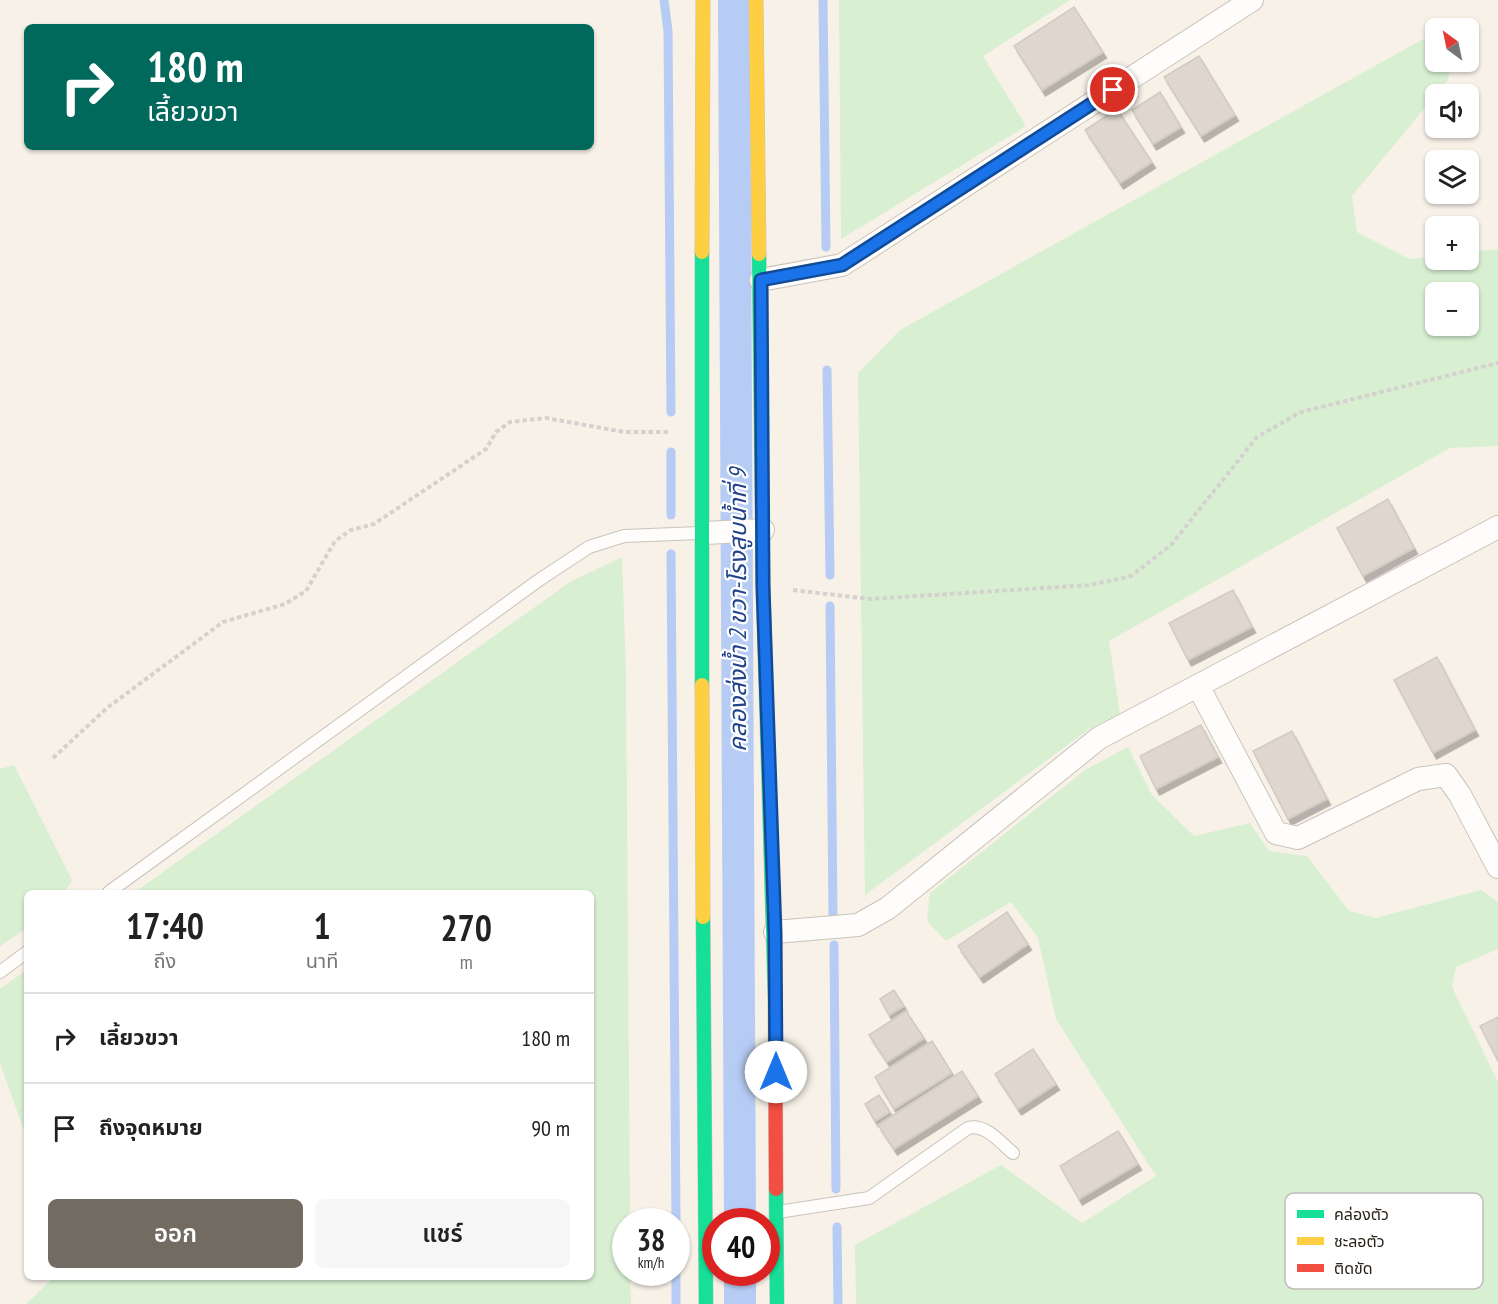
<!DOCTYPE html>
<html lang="th">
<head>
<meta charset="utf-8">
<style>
	:root { --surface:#fff; --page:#f6f6f6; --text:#222; --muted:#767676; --line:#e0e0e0; --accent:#716b61 }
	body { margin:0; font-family:"PT Sans Narrow","Noto Sans Thai",sans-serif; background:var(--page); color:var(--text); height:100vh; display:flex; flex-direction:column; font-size:22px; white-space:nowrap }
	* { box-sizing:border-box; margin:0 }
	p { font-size:20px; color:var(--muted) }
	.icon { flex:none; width:33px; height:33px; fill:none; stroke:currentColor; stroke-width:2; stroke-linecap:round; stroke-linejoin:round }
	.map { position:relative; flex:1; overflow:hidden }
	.drawer { position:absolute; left:24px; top:890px; width:570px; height:390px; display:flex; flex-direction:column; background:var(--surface); border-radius:9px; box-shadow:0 2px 4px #0004 }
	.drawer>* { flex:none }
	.guide { position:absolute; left:24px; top:24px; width:570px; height:126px; border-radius:9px; box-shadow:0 2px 4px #0004; background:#00695c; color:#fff; overflow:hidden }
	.needle { width:39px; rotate:327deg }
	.fabs { position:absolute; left:1425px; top:18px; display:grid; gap:12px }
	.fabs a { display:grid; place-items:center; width:54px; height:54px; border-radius:9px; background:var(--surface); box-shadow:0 2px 4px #0004; font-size:30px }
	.speed { position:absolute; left:612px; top:1208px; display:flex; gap:12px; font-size:30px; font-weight:700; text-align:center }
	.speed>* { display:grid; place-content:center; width:78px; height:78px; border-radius:50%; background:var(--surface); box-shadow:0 2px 4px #0004; line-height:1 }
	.speed small { font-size:15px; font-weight:400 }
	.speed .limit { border:9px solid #d22; background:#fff; color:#111 }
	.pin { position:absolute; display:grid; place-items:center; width:51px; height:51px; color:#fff; margin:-26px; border:3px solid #fff; border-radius:50%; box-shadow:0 2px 6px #0007 }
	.me { position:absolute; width:66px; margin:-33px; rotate:0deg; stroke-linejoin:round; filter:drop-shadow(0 0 4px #0008) }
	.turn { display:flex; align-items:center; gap:21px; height:126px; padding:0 24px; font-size:27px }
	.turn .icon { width:78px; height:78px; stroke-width:2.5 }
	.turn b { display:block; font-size:42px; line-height:51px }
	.eta { display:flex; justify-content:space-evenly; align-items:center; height:102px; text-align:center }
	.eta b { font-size:36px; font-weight:600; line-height:42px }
	.button { display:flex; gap:12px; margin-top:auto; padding:12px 24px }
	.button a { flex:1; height:69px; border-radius:9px; background:var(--accent); color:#fff; font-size:24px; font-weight:600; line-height:69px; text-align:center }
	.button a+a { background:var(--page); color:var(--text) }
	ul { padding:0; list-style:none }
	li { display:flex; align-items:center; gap:18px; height:90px; padding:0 24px; border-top:2px solid var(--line) }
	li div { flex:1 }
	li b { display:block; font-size:22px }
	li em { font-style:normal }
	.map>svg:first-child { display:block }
</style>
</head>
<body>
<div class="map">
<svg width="1498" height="1304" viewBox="0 0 1498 1304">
	<defs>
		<filter id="shadow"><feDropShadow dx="3.5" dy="6" stdDeviation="0" flood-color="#0004"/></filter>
	</defs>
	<rect width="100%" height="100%" fill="#f7f1e8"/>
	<g fill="#d8efd2" fill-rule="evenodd">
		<polygon points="839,0 1070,0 983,56 1026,126 841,239"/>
		<path d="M1427,37L1435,43L1436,62H1451L1448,80L1352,196L1357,232L1409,259L1435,256L1436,260H1468L1469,252L1498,249V446L1450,448L1109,641L1120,714L1089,729L865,895L858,373L900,330ZM1436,292H1468V326H1436Z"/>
		<polygon points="622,557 626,673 630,1221 626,1221 626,1272 630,1272 631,1304 26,1304 54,1277 591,1276 591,892 135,892 570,582"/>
		<polygon points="1128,747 1152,795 1194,836 1250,823 1269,851 1307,856 1349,911 1376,918 1481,890 1498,902 1498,949 1456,967 1452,987 1498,1082 1498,1304 856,1304 855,1245 1001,1165 1082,1223 1156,1176 1056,1019 1038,938 1011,902 946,941 927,921 930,893 1085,770"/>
		<polygon points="14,765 72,880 65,892 27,892 27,928 0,946 0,769"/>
		<polygon points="27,970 27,1139 0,1063 0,989"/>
	</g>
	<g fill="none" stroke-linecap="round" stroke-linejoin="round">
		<g stroke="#b7ccf4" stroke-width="9">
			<polyline points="664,0 668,31 671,412"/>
			<polyline points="823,0 826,247"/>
			<polyline points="827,370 830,575"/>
			<polyline points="671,452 671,515"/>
			<polyline points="671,554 676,1221"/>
			<polyline points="830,606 833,917"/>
			<polyline points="834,945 836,1189"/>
			<polyline points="837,1227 838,1304"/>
			<polyline points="676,1272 676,1304"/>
		</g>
		<g stroke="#b7ccf4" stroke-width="32">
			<polyline points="734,0 740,1221"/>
			<polyline points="740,1272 740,1304"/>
		</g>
	</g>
	<g fill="#dfd7cd" stroke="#d2cbc3" stroke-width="1.5" filter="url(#shadow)">
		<polygon points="1074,7 1103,52 1042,90 1014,46"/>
		<polygon points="1199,56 1235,115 1201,136 1164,77"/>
		<polygon points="1160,92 1181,127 1153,144 1132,110"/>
		<polygon points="1117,109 1152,162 1120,183 1085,130"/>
		<polygon points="1388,499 1414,548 1363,576 1337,528"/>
		<polygon points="1233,590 1252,627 1188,660 1169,623"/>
		<polygon points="1437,657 1475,730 1433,753 1394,680"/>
		<polygon points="1201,725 1218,757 1156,789 1140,756"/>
		<polygon points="1292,731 1327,799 1288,819 1253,751"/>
		<polygon points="1007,912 1028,944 980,977 958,946"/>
		<polygon points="894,990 904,1006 889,1015 880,999"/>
		<polygon points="906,1011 924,1038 887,1062 869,1035"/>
		<polygon points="1498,1017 1498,1061 1480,1026"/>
		<polygon points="932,1041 952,1073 894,1109 875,1077"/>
		<polygon points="1033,1049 1056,1084 1018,1109 995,1074"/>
		<polygon points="962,1071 978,1096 894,1149 878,1125"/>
		<polygon points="879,1095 890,1112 875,1121 865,1104"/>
		<polygon points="1118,1131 1138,1164 1079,1199 1060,1166"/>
	</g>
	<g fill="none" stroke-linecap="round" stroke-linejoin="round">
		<g stroke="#c9c3ba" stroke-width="14">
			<g id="lane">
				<polyline points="109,892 539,580 589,547 624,536 700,533"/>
				<polyline points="0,972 27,952"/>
				<path d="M778,1212L869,1198L968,1128C985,1123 1001,1143 1013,1153"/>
			</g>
		</g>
		<g stroke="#c9c3ba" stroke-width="24">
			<g id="street">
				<polyline points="761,280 842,265 1252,0"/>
				<polyline points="705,533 763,530"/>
				<polyline points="1198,686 1276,833 1298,838 1418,779 1446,775 1460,795 1498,867"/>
				<polyline points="775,932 858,925 888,908 1099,738 1498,527"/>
			</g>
		</g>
		<g stroke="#c9c3ba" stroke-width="15">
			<g id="fast">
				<polyline points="759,254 763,587 775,997"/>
				<polyline points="702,685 702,252"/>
				<polyline points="703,917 706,1304"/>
				<polyline points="776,1189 777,1304"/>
			</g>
		</g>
		<g stroke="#c9c3ba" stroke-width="15">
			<g id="slow">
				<polyline points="756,0 759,254"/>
				<polyline points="702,252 703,0"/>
				<polyline points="702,685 703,917"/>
			</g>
		</g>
		<g stroke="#c9c3ba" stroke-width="15">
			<polyline id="jam" points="775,997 776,1189"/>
		</g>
		<g stroke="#d4d2cf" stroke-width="4" stroke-dasharray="4.5 3" stroke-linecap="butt">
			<polyline points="793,590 870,599 1091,585 1131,576 1171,545 1257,437 1301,412 1498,363"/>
			<polyline points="53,758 107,708 223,622 285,604 306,591 335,541 351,530 374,524 486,449 496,432 510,422 546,418 624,432 671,432"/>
		</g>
		<use href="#lane" stroke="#fefdfc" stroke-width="12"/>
		<use href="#street" stroke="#fefdfc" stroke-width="22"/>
		<use href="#fast" stroke="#16e098" stroke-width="14"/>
		<use href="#slow" stroke="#ffcf43" stroke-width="14"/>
		<use href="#jam" stroke="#f24e42" stroke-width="14"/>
	</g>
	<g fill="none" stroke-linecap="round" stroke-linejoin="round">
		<g stroke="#114b97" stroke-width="15">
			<polyline id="route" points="776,1072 775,933 763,587 761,280 842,265 1113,90"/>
		</g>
		<use href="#route" stroke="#1a73e8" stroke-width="10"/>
	</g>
	<g text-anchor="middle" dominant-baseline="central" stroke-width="4.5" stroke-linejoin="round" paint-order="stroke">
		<g font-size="24" font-style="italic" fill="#22448a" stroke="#fff">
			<text transform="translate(737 610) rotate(-90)">คลองส่งน้ำ 2 ขวา-โรงสูบน้ำที่ 9</text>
		</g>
	</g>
	<rect x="1285" y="1193" width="198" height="96" rx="9" fill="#fff" stroke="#bfbdba" stroke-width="1.5"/>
	<rect x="1297" y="1210" width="27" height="8" fill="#16e098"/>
	<rect x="1297" y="1237" width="27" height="8" fill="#ffcf43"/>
	<rect x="1297" y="1264" width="27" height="8" fill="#f24e42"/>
	<g font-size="16" fill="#292319">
		<text x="1334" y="1220">คล่องตัว</text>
		<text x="1334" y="1247">ชะลอตัว</text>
		<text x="1334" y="1274">ติดขัด</text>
	</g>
</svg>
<div class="fabs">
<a><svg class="needle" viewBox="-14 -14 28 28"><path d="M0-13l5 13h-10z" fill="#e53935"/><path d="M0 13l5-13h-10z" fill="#767676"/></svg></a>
<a><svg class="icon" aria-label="sound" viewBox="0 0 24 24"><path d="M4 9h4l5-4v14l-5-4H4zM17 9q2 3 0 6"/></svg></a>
<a><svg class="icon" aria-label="layers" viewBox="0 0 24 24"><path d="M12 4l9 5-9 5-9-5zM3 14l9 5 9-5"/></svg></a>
<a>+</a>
<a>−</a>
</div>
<div class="speed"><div>38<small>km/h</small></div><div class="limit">40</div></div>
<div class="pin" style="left:1113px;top:90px;background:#d93025"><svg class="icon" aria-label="arrive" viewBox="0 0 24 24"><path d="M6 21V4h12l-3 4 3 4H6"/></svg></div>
<svg class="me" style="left:776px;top:1072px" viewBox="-20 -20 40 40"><circle r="19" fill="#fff"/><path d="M0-13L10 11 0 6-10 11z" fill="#1a73e8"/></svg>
<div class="guide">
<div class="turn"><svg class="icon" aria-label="right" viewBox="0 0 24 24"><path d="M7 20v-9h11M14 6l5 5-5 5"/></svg><div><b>180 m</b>เลี้ยวขวา</div></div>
</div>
<section class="drawer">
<div class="eta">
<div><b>17:40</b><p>ถึง</p></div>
<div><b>1</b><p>นาที</p></div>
<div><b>270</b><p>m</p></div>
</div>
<ul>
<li><svg class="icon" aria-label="right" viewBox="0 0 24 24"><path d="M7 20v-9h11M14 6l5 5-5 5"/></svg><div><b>เลี้ยวขวา</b></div><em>180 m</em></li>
<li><svg class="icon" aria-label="arrive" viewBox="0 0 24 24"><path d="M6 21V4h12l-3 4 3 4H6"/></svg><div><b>ถึงจุดหมาย</b></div><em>90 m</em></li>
</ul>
<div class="button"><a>ออก</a><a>แชร์</a></div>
</section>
</div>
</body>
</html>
